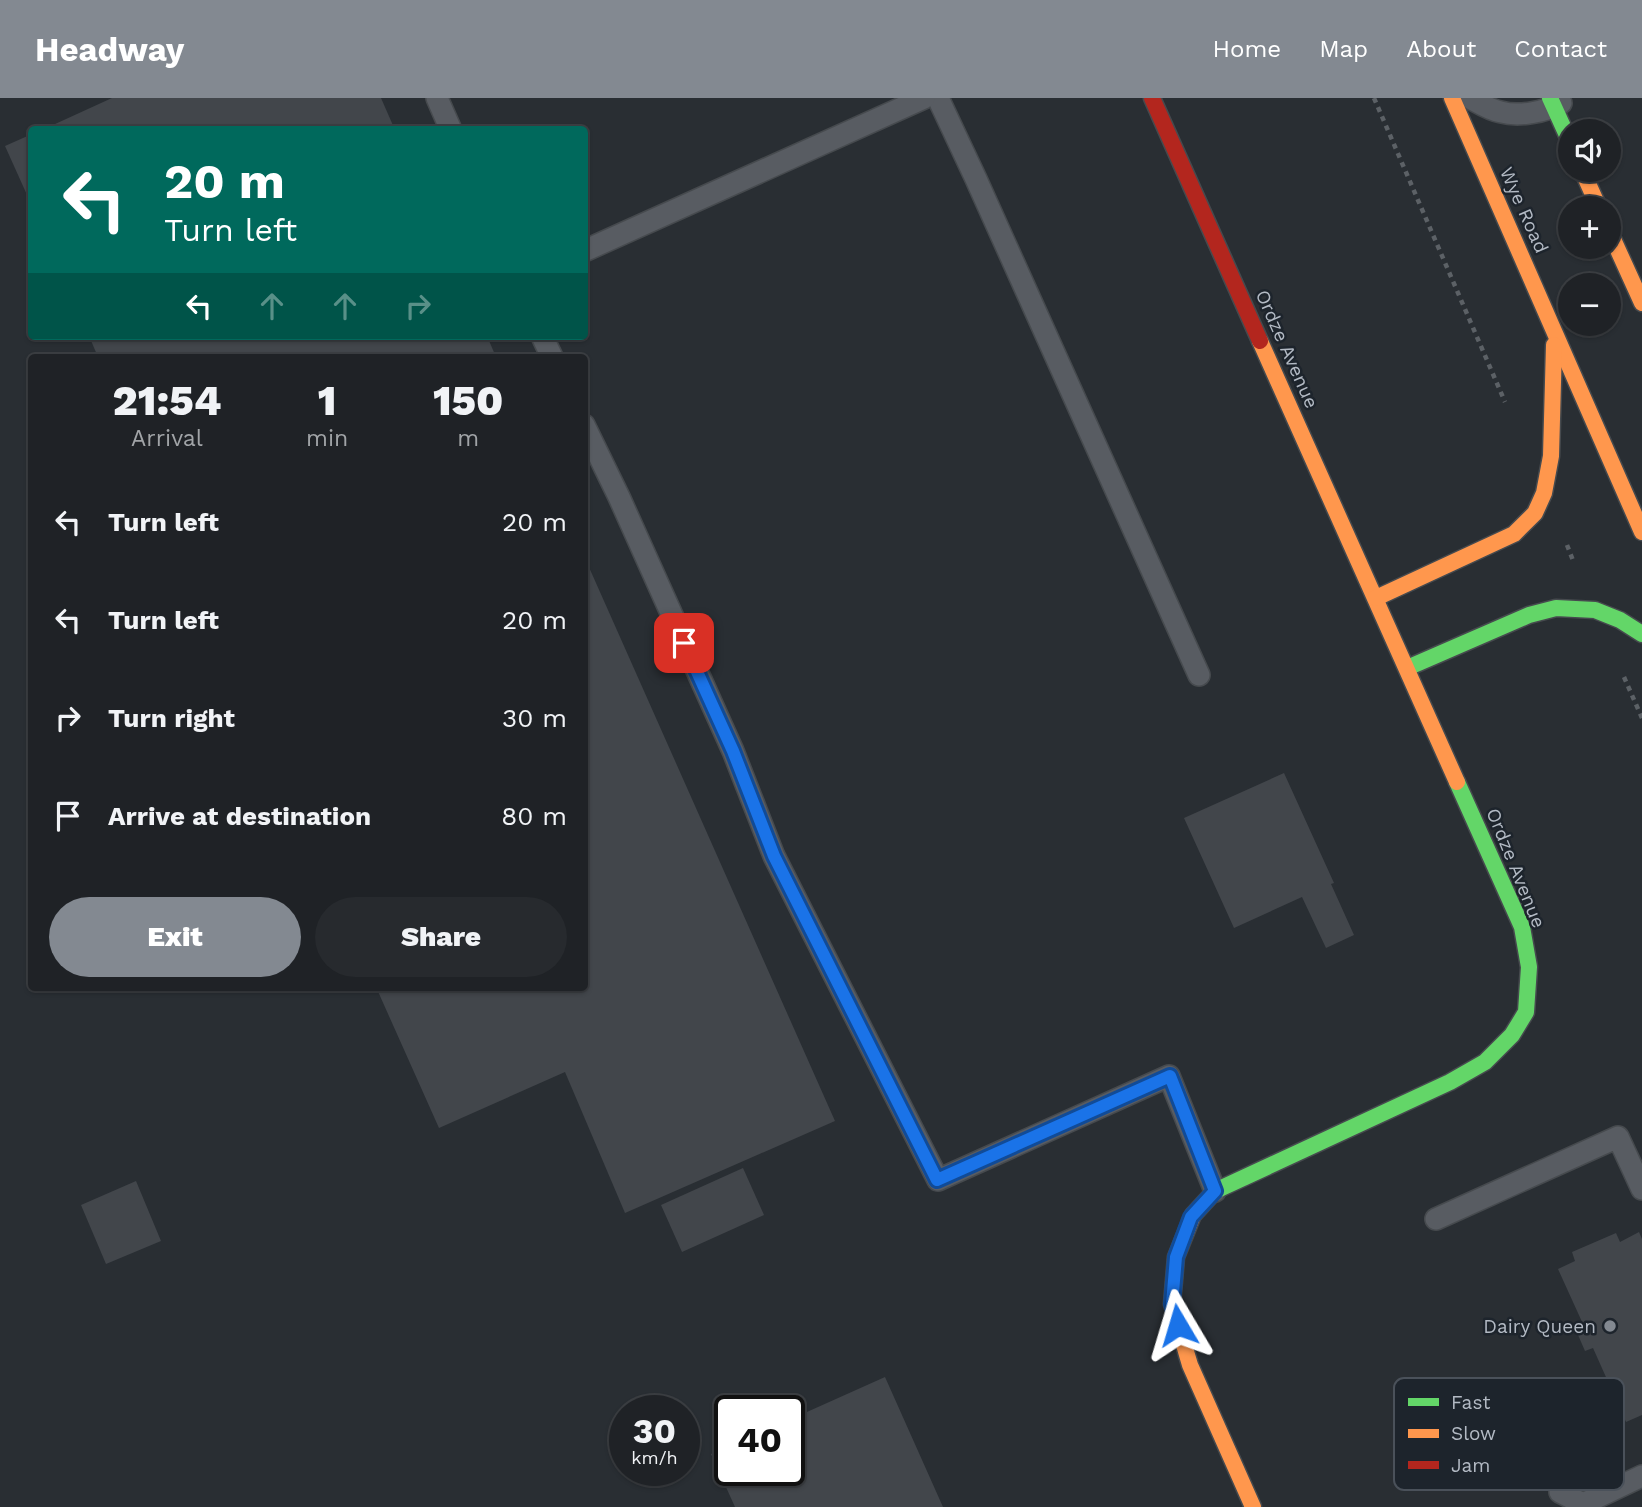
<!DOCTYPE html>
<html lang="en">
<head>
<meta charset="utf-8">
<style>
	:root { --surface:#1f2226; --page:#272a2e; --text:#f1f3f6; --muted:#a1a4a7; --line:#3c3f43; --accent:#838991 }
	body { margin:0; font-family:"Work Sans",sans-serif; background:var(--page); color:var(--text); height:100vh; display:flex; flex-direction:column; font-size:26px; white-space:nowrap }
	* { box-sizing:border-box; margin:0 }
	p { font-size:23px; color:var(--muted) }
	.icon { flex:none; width:38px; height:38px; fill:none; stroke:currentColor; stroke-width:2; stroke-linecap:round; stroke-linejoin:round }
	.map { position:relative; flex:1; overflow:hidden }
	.drawer { position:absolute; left:28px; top:256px; width:560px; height:637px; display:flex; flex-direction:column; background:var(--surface); border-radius:7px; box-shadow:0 2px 5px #0004,0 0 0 2px var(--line) }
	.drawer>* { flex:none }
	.guide { position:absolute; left:28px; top:28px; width:560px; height:214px; border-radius:7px; box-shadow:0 2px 5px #0004,0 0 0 2px var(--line); background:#00695c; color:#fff; overflow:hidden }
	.buttons { position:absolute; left:1558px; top:21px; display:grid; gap:14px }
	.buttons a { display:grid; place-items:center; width:63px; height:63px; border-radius:50%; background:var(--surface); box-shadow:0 2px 5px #0004,0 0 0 2px var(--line); font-size:35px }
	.speed { position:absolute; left:609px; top:1297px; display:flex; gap:14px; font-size:35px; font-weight:700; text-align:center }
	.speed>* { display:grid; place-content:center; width:91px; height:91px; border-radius:50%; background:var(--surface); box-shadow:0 2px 5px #0004,0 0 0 2px var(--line); line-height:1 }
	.speed small { font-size:18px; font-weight:400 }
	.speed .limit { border:4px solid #111; border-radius:10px; background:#fff; color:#111 }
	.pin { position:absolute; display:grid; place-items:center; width:60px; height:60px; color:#fff; margin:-30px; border-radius:14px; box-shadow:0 4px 10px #0006 }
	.me { position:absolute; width:77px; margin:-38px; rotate:353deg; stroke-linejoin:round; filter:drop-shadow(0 0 5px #0008) }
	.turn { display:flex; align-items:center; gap:24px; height:147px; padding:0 21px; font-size:32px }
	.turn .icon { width:91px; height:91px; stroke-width:2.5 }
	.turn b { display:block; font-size:49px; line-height:60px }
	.lanes { display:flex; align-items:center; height:66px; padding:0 21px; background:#0003; justify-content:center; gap:35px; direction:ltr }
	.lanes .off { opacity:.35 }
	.eta { display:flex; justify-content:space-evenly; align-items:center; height:119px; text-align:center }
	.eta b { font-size:42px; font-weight:800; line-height:49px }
	.action { display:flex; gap:14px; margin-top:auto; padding:14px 21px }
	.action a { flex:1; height:80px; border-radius:42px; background:var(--accent); color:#fff; font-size:28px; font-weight:800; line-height:80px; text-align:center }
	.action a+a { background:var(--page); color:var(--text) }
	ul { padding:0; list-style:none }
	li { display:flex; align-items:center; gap:21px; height:98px; padding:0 21px }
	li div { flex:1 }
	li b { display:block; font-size:26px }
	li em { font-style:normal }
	header { display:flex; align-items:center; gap:42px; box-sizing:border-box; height:98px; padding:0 35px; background:var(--accent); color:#fff }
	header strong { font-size:33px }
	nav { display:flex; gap:38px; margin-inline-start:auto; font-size:24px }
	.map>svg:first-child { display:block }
</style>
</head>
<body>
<header>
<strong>Headway</strong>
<nav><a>Home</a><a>Map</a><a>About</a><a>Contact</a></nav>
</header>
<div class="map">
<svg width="1642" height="1409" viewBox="0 0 1642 1409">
	<rect width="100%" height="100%" fill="#292e33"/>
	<g fill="#42464b">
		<polygon points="112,0 381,0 395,32 42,32"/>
		<polygon points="32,36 32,108 5,48"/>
		<polygon points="89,238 487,238 496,259 98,259"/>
		<polygon points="584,458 835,1023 625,1115 565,974 439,1030 376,889 584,889"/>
		<polygon points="1284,675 1334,785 1331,786 1354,837 1326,850 1302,799 1234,830 1184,720"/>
		<polygon points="743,1070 764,1117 682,1154 661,1107"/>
		<polygon points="136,1083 161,1143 106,1166 81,1107"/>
		<polygon points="1639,1134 1642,1141 1642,1317 1626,1324 1593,1250 1585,1253 1575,1230 1583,1226 1558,1171 1575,1163 1572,1154 1616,1135 1620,1144"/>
		<polygon points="885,1279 943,1409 735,1409 711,1356 730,1348 730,1372 789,1372 789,1322"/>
	</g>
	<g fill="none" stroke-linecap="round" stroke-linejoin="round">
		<g stroke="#464a4e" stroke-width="24">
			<g id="lane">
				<polyline points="437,0 451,32"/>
				<polyline points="938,0 976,81 1199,577"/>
				<path d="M1470,0C1479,5 1490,12 1501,14C1519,19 1545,14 1561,5"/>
				<polyline points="584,153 924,0"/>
				<polyline points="542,238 552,259"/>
				<polyline points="584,327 619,399 733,653 774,758 938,1082 1169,978 1215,1093"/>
				<polyline points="1436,1121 1618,1039 1642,1091"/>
				<polyline points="1560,1394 1583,1406 1642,1378"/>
			</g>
		</g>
		<g stroke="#464a4e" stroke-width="19">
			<g id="fast">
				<polyline points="1550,0 1570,44"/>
				<polyline points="1407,570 1529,517 1556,510 1595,512 1620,522 1642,536"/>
				<polyline points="1193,1117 1215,1093 1450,984 1485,964 1512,937 1526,914 1529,869 1522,829 1457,684"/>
			</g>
		</g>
		<g stroke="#464a4e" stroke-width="19">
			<g id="slow">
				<polyline points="1452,0 1642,434"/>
				<polyline points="1582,72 1599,110"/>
				<polyline points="1608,130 1642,205"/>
				<polyline points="1260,243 1457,684"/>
				<polyline points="1376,500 1514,436 1535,415 1544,395 1551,358 1554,247"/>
				<polyline points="1193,1117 1176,1159 1172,1206 1190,1267 1253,1409"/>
			</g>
		</g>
		<g stroke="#464a4e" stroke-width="19">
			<polyline id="jam" points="1152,0 1260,243"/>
		</g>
		<g stroke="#5c6166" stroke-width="4.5" stroke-dasharray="5 5" stroke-linecap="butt">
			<polyline points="1374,0 1505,304"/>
			<polyline points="1567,447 1574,465"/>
			<polyline points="1624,579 1642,620"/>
		</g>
		<use href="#lane" stroke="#585c62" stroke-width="21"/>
		<use href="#fast" stroke="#63d668" stroke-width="16"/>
		<use href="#slow" stroke="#ff974d" stroke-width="16"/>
		<use href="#jam" stroke="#b3261e" stroke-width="16"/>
	</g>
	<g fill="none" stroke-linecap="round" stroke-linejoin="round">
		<g stroke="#114b97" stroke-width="18">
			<polyline id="route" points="684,545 733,653 774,758 937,1082 1170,978 1215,1093 1191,1119 1176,1159 1172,1206 1178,1227"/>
		</g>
		<use href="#route" stroke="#1a73e8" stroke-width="12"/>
	</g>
	<circle fill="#838991" stroke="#1d242c" stroke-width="2.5" cx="1610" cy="1228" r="7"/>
	<g text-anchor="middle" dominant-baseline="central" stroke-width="5" stroke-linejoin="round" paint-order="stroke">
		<g font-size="19" fill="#b3bac4" stroke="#1d242c">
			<text transform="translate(1524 112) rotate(66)">Wye Road</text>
			<text transform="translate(1287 251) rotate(66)">Ordze Avenue</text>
			<text transform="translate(1516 770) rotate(68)">Ordze Avenue</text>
		</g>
		<g font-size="19" fill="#b3bac4" stroke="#1d242c" text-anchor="end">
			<text x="1596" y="1228">Dairy Queen</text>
		</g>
	</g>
	<rect x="1394" y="1280" width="230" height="112" rx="10" fill="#1d242c" stroke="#4a515a" stroke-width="2"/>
	<rect x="1408" y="1300" width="31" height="8" fill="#63d668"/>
	<rect x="1408" y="1331" width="31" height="9" fill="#ff974d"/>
	<rect x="1408" y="1363" width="31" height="8" fill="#b3261e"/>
	<g font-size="19" fill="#b3bac4">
		<text x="1451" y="1311">Fast</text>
		<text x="1451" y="1342">Slow</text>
		<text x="1451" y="1374">Jam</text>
	</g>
</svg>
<div class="buttons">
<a><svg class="icon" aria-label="sound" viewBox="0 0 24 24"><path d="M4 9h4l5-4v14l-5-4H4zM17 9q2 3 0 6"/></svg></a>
<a>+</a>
<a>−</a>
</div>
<div class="speed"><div>30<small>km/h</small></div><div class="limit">40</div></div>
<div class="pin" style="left:684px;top:545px;background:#d93025"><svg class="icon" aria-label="arrive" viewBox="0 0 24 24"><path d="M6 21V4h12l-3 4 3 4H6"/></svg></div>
<svg class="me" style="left:1178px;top:1227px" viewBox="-20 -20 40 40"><path d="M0-17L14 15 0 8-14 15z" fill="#1a73e8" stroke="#fff" stroke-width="4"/></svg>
<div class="guide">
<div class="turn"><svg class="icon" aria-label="left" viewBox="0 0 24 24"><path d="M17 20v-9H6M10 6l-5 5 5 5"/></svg><div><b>20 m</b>Turn left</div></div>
<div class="lanes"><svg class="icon" aria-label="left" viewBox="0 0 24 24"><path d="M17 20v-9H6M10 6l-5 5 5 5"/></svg><svg class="icon off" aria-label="ahead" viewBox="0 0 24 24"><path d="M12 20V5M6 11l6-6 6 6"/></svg><svg class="icon off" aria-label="ahead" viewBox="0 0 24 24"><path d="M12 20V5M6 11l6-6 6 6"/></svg><svg class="icon off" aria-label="right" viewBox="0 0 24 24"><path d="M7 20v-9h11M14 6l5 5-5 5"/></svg></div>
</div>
<section class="drawer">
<div class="eta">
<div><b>21:54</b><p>Arrival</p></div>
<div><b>1</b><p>min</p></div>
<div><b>150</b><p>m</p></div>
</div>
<ul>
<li><svg class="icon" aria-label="left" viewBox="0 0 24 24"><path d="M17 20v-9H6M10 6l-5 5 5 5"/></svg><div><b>Turn left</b></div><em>20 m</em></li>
<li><svg class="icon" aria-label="left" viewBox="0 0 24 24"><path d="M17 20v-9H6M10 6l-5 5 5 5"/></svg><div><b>Turn left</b></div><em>20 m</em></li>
<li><svg class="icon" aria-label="right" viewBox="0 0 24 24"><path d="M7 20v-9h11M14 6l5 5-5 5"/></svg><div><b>Turn right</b></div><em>30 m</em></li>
<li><svg class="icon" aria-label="arrive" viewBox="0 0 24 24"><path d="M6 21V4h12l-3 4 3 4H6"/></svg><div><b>Arrive at destination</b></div><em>80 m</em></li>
</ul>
<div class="action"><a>Exit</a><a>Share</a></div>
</section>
</div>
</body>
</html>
